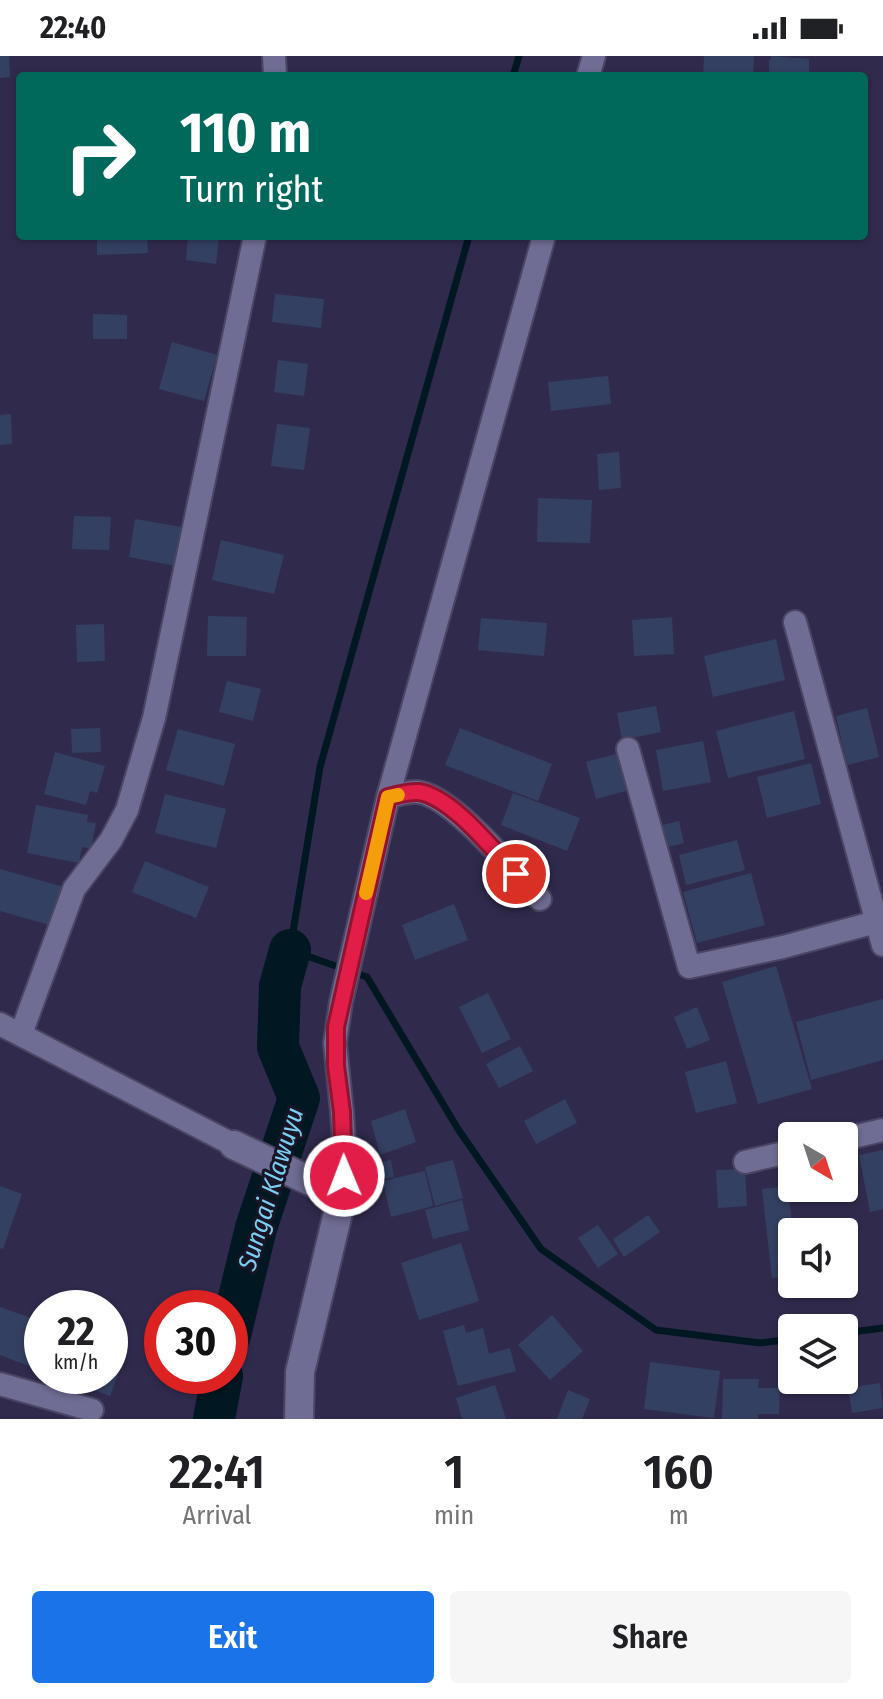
<!DOCTYPE html>
<html lang="en">
<head>
<meta charset="utf-8">
<style>
	:root { --surface:#fff; --page:#f6f6f6; --text:#202124; --muted:#757577; --accent:#1a73e8 }
	body { margin:0; font-family:"Fira Sans Condensed",sans-serif; background:var(--page); color:var(--text); height:100vh; display:flex; flex-direction:column; font-size:30px; white-space:nowrap }
	* { box-sizing:border-box; margin:0 }
	p { font-size:26px; color:var(--muted) }
	.icon { flex:none; width:44px; height:44px; fill:none; stroke:currentColor; stroke-width:2; stroke-linecap:round; stroke-linejoin:round }
	.map { position:relative; height:1363px; overflow:hidden }
	.sheet { display:flex; flex-direction:column; background:var(--surface); flex:1 }
	.sheet>* { flex:none }
	.guide { position:absolute; left:16px; top:16px; width:852px; height:168px; border-radius:8px; box-shadow:0 2px 6px #0004; background:#00695c; color:#fff; overflow:hidden }
	.needle { width:52px; rotate:141deg }
	.controls { position:absolute; left:778px; top:1066px; display:grid; gap:16px }
	.controls a { display:grid; place-items:center; width:80px; height:80px; border-radius:8px; background:var(--surface); box-shadow:0 2px 6px #0004; font-size:40px }
	.speed { position:absolute; left:24px; top:1234px; display:flex; gap:16px; font-size:40px; font-weight:700; text-align:center }
	.speed>* { display:grid; place-content:center; width:104px; height:104px; border-radius:50%; background:var(--surface); box-shadow:0 2px 6px #0004; line-height:1 }
	.speed small { font-size:20px; font-weight:400 }
	.speed .limit { border:12px solid #d22; background:#fff; color:#111 }
	.pin { position:absolute; display:grid; place-items:center; width:68px; height:68px; color:#fff; margin:-34px; border:4px solid #fff; border-radius:50%; box-shadow:0 2px 8px #0007 }
	.me { position:absolute; width:88px; margin:-44px; rotate:359deg; stroke-linejoin:round; filter:drop-shadow(0 0 6px #0008) }
	.turn { display:flex; align-items:center; gap:28px; height:168px; padding:0 32px; font-size:36px }
	.turn .icon { width:104px; height:104px; stroke-width:2.5 }
	.turn b { display:block; font-size:56px; line-height:68px }
	.eta { display:flex; justify-content:space-evenly; align-items:center; height:136px; text-align:center }
	.eta b { font-size:48px; font-weight:600; line-height:56px }
	.button { display:flex; gap:16px; margin-top:auto; padding:16px 32px }
	.button a { flex:1; height:92px; border-radius:8px; background:var(--accent); color:#fff; font-size:32px; font-weight:600; line-height:92px; text-align:center }
	.button a+a { background:var(--page); color:var(--text) }
	.status { display:flex; justify-content:space-between; align-items:center; height:56px; padding:0 40px; background:var(--surface); direction:ltr }
	.status svg { height:22px; fill:currentColor }
	.map>svg:first-child { display:block }
</style>
</head>
<body>
<div class="status"><b>22:40</b><svg viewBox="0 0 49 12"><path d="M0 12V9h3v3zM5 12V6h3v6zM10 12V3h3v9zM15 12V0h3v12zM26 1h20v11H26zM47 4h2v5h-2z"/></svg></div>
<div class="map">
<svg width="883" height="1363" viewBox="0 0 883 1363">
	<rect width="100%" height="100%" fill="#302b4d"/>
	<g fill="none" stroke-linecap="round" stroke-linejoin="round">
		<g stroke="#011721" stroke-width="7">
			<polyline points="513,20 519,0"/>
			<polyline points="469,180 320,711 290,894 367,921 458,1073 541,1193 656,1274 760,1287 792,1283"/>
			<polyline points="844,1277 883,1272"/>
		</g>
		<g stroke="#011721" stroke-width="42">
			<polyline points="230,1279 256,1172 299,1042 278,991 280,930 290,894"/>
			<polyline points="214,1363 222,1320"/>
		</g>
	</g>
	<g fill="#344062">
		<polygon points="0,0 9,0 10,21 0,22"/>
		<polygon points="704,0 754,0 753,20 703,20"/>
		<polygon points="771,0 809,3 809,20 769,20 769,4 771,3"/>
		<polygon points="97,180 147,180 148,197 97,199"/>
		<polygon points="188,180 219,180 216,208 186,204"/>
		<polygon points="275,238 324,243 321,272 272,266"/>
		<polygon points="93,258 127,259 127,283 93,283"/>
		<polygon points="172,286 217,299 204,345 159,333"/>
		<polygon points="278,304 308,308 304,340 274,336"/>
		<polygon points="608,320 611,348 551,355 548,326"/>
		<polygon points="11,358 12,388 0,389 0,359"/>
		<polygon points="277,368 310,372 304,414 271,410"/>
		<polygon points="619,396 621,432 599,434 597,398"/>
		<polygon points="538,442 592,444 590,487 537,486"/>
		<polygon points="74,460 111,461 109,494 72,493"/>
		<polygon points="135,463 182,471 176,510 129,501"/>
		<polygon points="221,484 284,499 274,538 212,524"/>
		<polygon points="208,560 247,561 246,600 207,600"/>
		<polygon points="672,561 674,598 634,600 632,564"/>
		<polygon points="481,562 547,567 544,600 478,594"/>
		<polygon points="104,568 105,605 77,606 76,569"/>
		<polygon points="776,583 785,624 713,641 704,600"/>
		<polygon points="227,625 261,633 253,665 219,656"/>
		<polygon points="656,650 661,676 622,684 617,657"/>
		<polygon points="867,652 879,701 847,709 836,660"/>
		<polygon points="794,655 805,703 728,722 716,675"/>
		<polygon points="100,672 101,696 72,697 71,673"/>
		<polygon points="460,672 552,708 538,745 445,709"/>
		<polygon points="178,673 235,688 224,730 166,714"/>
		<polygon points="703,685 711,726 663,735 656,694"/>
		<polygon points="55,696 105,710 97,737 90,735 86,749 44,738"/>
		<polygon points="619,697 629,734 596,743 586,706"/>
		<polygon points="811,707 821,748 767,762 757,721"/>
		<polygon points="513,737 580,762 567,795 501,769"/>
		<polygon points="165,738 226,753 216,792 155,777"/>
		<polygon points="36,749 88,759 87,766 96,767 91,793 82,791 79,807 27,797"/>
		<polygon points="679,765 684,787 664,792 659,770"/>
		<polygon points="737,784 745,814 686,829 679,799"/>
		<polygon points="145,805 209,831 196,862 132,836"/>
		<polygon points="0,813 71,833 60,872 0,855"/>
		<polygon points="751,817 765,869 697,887 683,836"/>
		<polygon points="454,848 468,884 415,904 402,869"/>
		<polygon points="776,910 812,1033 758,1048 722,926"/>
		<polygon points="488,937 511,983 482,997 459,951"/>
		<polygon points="883,943 883,1004 811,1024 796,966"/>
		<polygon points="697,951 710,984 687,993 674,961"/>
		<polygon points="520,990 533,1015 499,1032 486,1008"/>
		<polygon points="726,1005 737,1047 696,1057 685,1016"/>
		<polygon points="565,1043 577,1067 536,1088 524,1065"/>
		<polygon points="405,1053 416,1086 380,1099 371,1065"/>
		<polygon points="883,1094 883,1153 870,1156 859,1099"/>
		<polygon points="391,1104 394,1121 370,1125 367,1109"/>
		<polygon points="453,1104 463,1142 435,1150 425,1111"/>
		<polygon points="745,1113 747,1150 718,1152 716,1114"/>
		<polygon points="425,1115 433,1150 391,1161 383,1125"/>
		<polygon points="0,1130 22,1138 3,1193 0,1192"/>
		<polygon points="788,1130 793,1176 792,1220 772,1222 762,1133"/>
		<polygon points="462,1144 469,1174 433,1183 425,1154"/>
		<polygon points="648,1159 660,1176 624,1201 613,1183"/>
		<polygon points="598,1169 618,1198 598,1212 578,1182"/>
		<polygon points="461,1187 479,1245 419,1264 401,1207"/>
		<polygon points="0,1251 42,1266 42,1315 0,1299"/>
		<polygon points="552,1259 583,1295 550,1324 518,1289"/>
		<polygon points="464,1269 466,1277 483,1272 489,1298 510,1292 516,1315 458,1330 443,1275"/>
		<polygon points="110,1291 126,1297 110,1340 58,1320 110,1320"/>
		<polygon points="650,1306 720,1315 714,1362 644,1353"/>
		<polygon points="723,1323 759,1323 758,1332 780,1332 779,1358 758,1358 758,1363 722,1363"/>
		<polygon points="880,1327 883,1352 852,1357 848,1332"/>
		<polygon points="495,1329 506,1363 462,1363 456,1342"/>
		<polygon points="568,1334 590,1343 582,1363 557,1363"/>
	</g>
	<g fill="none" stroke-linecap="round" stroke-linejoin="round">
		<g stroke="#4a4563" stroke-width="26">
			<g id="minor">
				<polyline points="274,0 275,20"/>
				<polyline points="588,20 594,0"/>
				<polyline points="795,566 883,889"/>
				<polyline points="628,693 689,911 783,891 883,864"/>
				<path d="M388,741C398,739 408,735 418,736C453,740 514,816 540,843"/>
				<polyline points="0,968 234,1089"/>
				<polyline points="21,978 74,833 111,784 127,754 154,662 255,180"/>
				<polyline points="844,1083 883,1074"/>
				<polyline points="745,1106 792,1095"/>
				<polyline points="342,1140 345,1100 342,1056 335,987 341,946 388,741 544,180"/>
				<polyline points="0,1328 92,1354"/>
			</g>
		</g>
		<g stroke="#4a4563" stroke-width="32">
			<polyline id="tertiary" points="234,1089 342,1140 300,1316 299,1363"/>
		</g>
		<use href="#minor" stroke="#706d94" stroke-width="22"/>
		<use href="#tertiary" stroke="#706d94" stroke-width="28"/>
	</g>
	<g fill="none" stroke-linecap="round" stroke-linejoin="round">
		<g stroke="#92132f" stroke-width="20">
			<path id="route" d="M344,1120L342,1056L336,1010V971L388,741C398,739 408,735 419,736C452,741 493,794 516,818"/>
		</g>
		<use href="#route" stroke="#e11d48" stroke-width="14"/>
		<polyline stroke="#f59e0b" stroke-width="14" points="366,837 388,741 398,739"/>
	</g>
	<g text-anchor="middle" dominant-baseline="central" stroke-width="6" stroke-linejoin="round" paint-order="stroke">
		<g font-size="26" font-style="italic" fill="#7ccff3" stroke="#181626">
			<text transform="translate(271 1133) rotate(-73)">Sungai Klawuyu</text>
		</g>
	</g>
</svg>
<div class="controls">
<a><svg class="needle" viewBox="-14 -14 28 28"><path d="M0-13l5 13h-10z" fill="#e53935"/><path d="M0 13l5-13h-10z" fill="#757577"/></svg></a>
<a><svg class="icon" aria-label="sound" viewBox="0 0 24 24"><path d="M4 9h4l5-4v14l-5-4H4zM17 9q2 3 0 6"/></svg></a>
<a><svg class="icon" aria-label="layers" viewBox="0 0 24 24"><path d="M12 4l9 5-9 5-9-5zM3 14l9 5 9-5"/></svg></a>
</div>
<div class="speed"><div>22<small>km/h</small></div><div class="limit">30</div></div>
<div class="pin" style="left:516px;top:818px;background:#d93025"><svg class="icon" aria-label="arrive" viewBox="0 0 24 24"><path d="M6 21V4h12l-3 4 3 4H6"/></svg></div>
<svg class="me" style="left:344px;top:1120px" viewBox="-20 -20 40 40"><circle r="17" fill="#e11d48" stroke="#fff" stroke-width="3"/><path d="M0-11L8 9 0 5-8 9z" fill="#fff"/></svg>
<div class="guide">
<div class="turn"><svg class="icon" aria-label="right" viewBox="0 0 24 24"><path d="M7 20v-9h11M14 6l5 5-5 5"/></svg><div><b>110 m</b>Turn right</div></div>
</div>
</div>
<section class="sheet">
<div class="eta">
<div><b>22:41</b><p>Arrival</p></div>
<div><b>1</b><p>min</p></div>
<div><b>160</b><p>m</p></div>
</div>
<div class="button"><a>Exit</a><a>Share</a></div>
</section>
</body>
</html>
